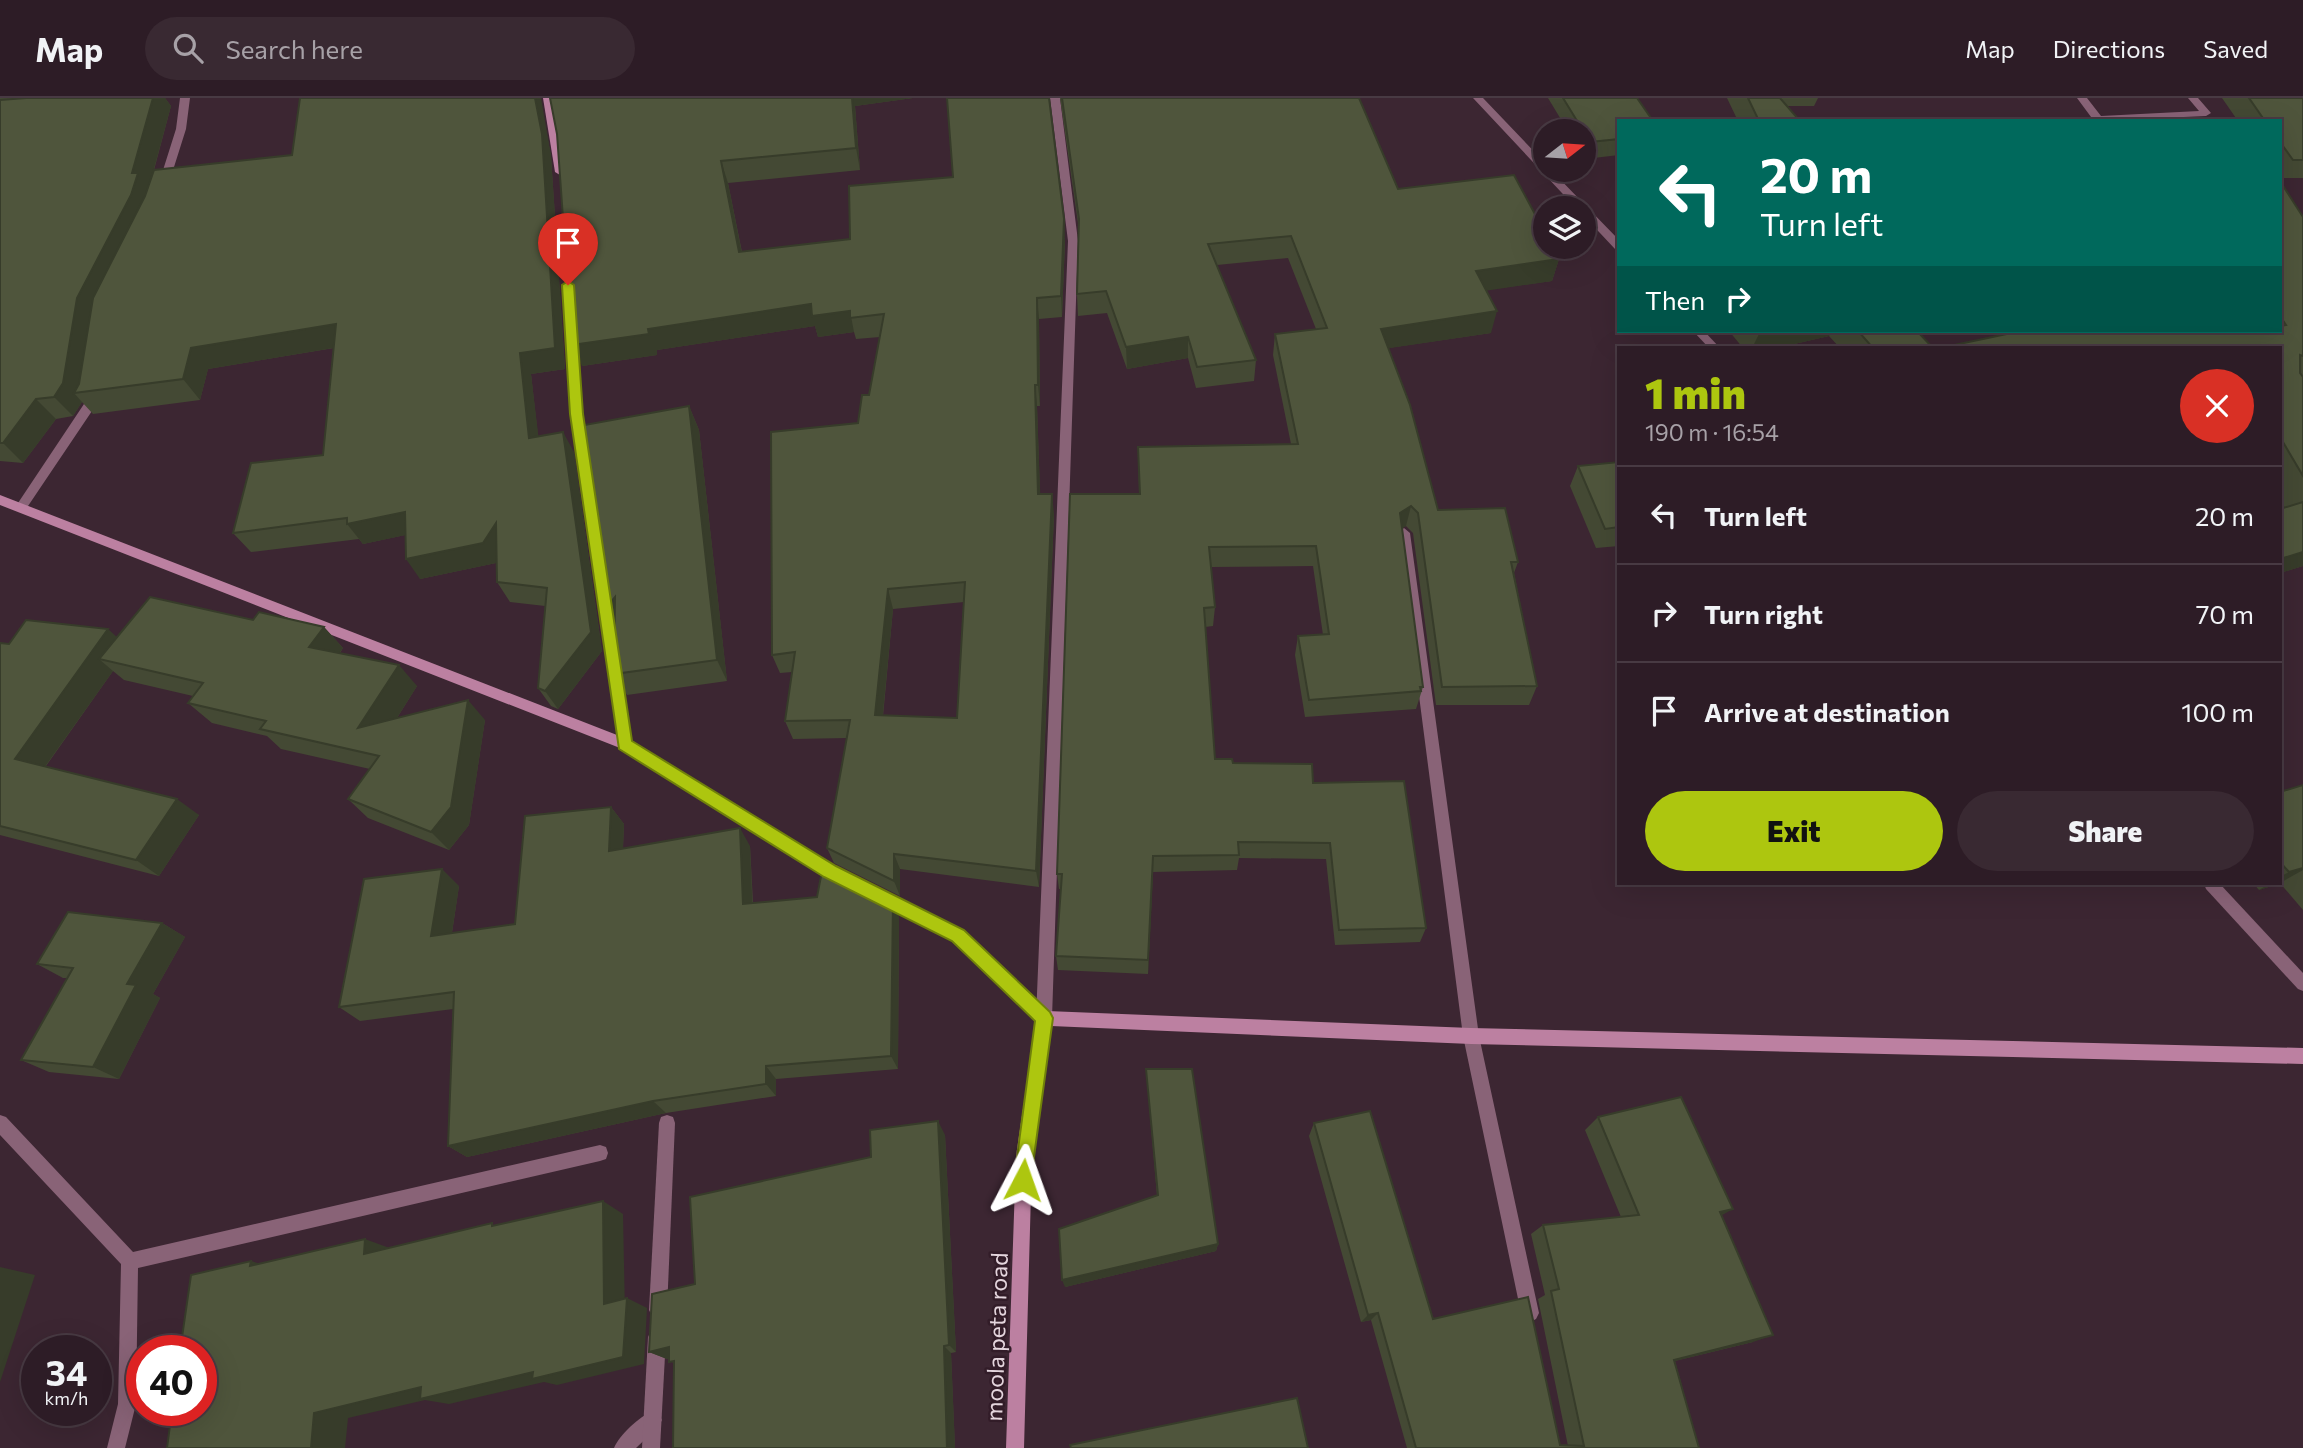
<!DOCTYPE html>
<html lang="en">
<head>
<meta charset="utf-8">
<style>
	:root { --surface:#2d1c26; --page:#392932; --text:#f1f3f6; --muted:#a7a1a7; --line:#483a43; --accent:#adc60f }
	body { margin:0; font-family:Commissioner,sans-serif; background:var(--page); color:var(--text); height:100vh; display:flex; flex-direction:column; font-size:26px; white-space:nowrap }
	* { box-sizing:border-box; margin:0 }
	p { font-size:23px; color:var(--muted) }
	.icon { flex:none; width:38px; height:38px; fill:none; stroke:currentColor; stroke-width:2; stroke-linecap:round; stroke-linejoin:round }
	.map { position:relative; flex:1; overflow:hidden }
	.side { position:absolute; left:1617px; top:248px; width:665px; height:539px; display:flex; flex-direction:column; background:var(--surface); border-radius:0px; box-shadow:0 7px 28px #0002,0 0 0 2px var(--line) }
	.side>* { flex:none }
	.banner { position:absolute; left:1617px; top:21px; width:665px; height:214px; border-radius:0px; box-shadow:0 7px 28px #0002,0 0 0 2px var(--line); background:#00695c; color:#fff; overflow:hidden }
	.needle { width:46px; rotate:73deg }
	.buttons { position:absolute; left:1533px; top:21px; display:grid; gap:14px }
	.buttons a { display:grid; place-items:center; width:63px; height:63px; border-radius:50%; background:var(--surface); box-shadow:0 7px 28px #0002,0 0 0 2px var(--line); font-size:35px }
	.speed { position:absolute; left:21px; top:1237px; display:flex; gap:14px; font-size:35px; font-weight:700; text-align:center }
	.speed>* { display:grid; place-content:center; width:91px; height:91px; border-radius:50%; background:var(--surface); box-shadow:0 7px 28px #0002,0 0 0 2px var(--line); line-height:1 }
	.speed small { font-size:18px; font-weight:400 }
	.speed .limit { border:10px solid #d22; background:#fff; color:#111 }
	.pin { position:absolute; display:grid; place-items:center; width:60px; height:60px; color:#fff; margin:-72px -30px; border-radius:50% 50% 50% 0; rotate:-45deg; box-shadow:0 0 7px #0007 }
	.pin .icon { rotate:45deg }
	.me { position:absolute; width:77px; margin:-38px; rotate:4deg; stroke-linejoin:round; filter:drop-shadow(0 0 5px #0008) }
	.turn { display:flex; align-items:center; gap:24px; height:147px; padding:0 28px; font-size:32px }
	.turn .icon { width:91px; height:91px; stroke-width:2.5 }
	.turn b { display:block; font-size:49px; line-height:60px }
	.then { display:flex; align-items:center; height:66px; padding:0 28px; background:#0003; gap:14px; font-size:26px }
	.round { display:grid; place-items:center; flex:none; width:74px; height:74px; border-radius:37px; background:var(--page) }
	.summary { display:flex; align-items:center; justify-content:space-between; height:119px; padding:0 28px }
	h1 { font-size:42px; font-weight:800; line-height:52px; color:var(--accent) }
	.cta { display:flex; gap:14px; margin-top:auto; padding:14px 28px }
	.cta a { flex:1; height:80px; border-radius:42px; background:var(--accent); color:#111; font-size:28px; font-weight:800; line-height:80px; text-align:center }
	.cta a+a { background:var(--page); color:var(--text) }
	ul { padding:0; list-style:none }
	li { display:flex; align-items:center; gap:21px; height:98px; padding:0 28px; border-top:2px solid var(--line) }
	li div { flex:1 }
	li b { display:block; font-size:26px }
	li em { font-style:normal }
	header { display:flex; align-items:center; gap:42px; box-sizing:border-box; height:98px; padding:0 35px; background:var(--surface); border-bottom:2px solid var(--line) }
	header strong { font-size:33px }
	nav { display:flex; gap:38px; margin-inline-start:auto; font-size:24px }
	.search { width:490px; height:63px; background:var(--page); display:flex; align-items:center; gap:18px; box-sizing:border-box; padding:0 24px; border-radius:38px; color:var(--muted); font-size:26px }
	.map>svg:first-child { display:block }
</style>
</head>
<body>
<header>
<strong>Map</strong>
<div class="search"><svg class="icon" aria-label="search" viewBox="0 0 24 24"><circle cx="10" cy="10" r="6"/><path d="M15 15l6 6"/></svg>Search here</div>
<nav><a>Map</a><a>Directions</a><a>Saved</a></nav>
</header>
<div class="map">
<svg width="2303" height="1350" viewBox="0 0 2303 1350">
	<rect width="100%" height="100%" fill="#3c2632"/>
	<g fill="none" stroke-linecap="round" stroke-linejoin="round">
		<path fill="#896377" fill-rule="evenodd" d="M653,1313L659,1316L662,1322L659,1328L636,1350H614C619,1337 640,1318 653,1313Z"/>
		<g fill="#896377" fill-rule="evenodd">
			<polygon points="180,0 190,0 186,31 168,88 163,91 158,88 176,31"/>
			<polygon points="1050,0 1060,0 1078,143 1052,920 1050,925 1044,927 1038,925 1036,920 1068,143"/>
			<polygon points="1473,0 1483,0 1545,65 1545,72 1551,72 1619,142 1619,152 1615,151 1584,118 1584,110 1576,110"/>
			<polygon points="2077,0 2087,0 2101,18 2199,13 2188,0 2198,0 2211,15 2206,18 2094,23"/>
			<polygon points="1693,233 1704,233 1720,250 1709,250"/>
			<polygon points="92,290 98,294 94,310 26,411 18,411 16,408 84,306 88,291"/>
			<polygon points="1404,430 1410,435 1479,938 1539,1215 1536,1221 1530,1224 1524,1221 1521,1215 1463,938 1398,435"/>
			<polygon points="2204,786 2220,786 2303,875 2303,893 2298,891 2206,791"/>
			<polygon points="0,1017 6,1019 133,1154 600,1047 606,1049 608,1055 606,1061 600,1063 138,1170 136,1306 125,1350 107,1350 118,1306 121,1166 0,1037"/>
			<polygon points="667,1017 673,1019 675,1025 667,1212 664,1218 658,1221 652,1218 649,1212 659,1025 661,1019"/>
			<polygon points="657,1230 663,1233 666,1239 660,1350 642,1350 648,1239 651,1233"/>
		</g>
		<g fill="#bc80a1" fill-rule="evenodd">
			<polygon points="543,0 553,0 565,74 560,77 555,74"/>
			<polygon points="571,227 577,231 583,316 592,381 586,385 580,381 571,316 565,231"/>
			<polygon points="0,397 617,637 597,495 598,491 608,491 631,643 844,773 846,778 844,783 839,785 834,783 620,650 0,407"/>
			<polygon points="879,791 963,833 1047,913 1471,930 2303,950 2303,966 1471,946 1051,928 1032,1058 1024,1350 1006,1350 1016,1058 1036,923 953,843 874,803 872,798 874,793"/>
		</g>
	</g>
	<g fill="#444934" fill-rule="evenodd">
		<polygon points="0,0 165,0 171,8 154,72 292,57 540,0 551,58 565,271 531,276 538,338 574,354 602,553 558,611 551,608 538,590 545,508 510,504 497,484 496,463 496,465 420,481 405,437 363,446 359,441 251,454 233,435 323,357 334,250 208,271 200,302 93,316 82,304 73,318 56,321 23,365 0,363"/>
		<path d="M550,0H913L855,8L860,72L728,85L742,154L1065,143L1062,219L1039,221L1040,308H1037L1040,396L1054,416L1039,789L900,771V798L834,765L827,750L847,640L793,641L785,623L792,574L780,575L772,557L858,325L869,297L880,239L856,241L854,234L818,239L815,228L657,252V257L582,268L557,36ZM964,504L957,620L883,618L893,511Z"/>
		<polygon points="1060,0 1359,0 1398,91 1559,161 1552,183 1486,192 1491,235 1388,250 1438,412 1518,464 1514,475 1537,588 1529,607 1436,607 1413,435 1406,428 1402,430 1423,589 1416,611 1305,619 1295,557 1298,538 1323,537 1313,468 1211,469 1215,509 1213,528 1205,529 1215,661 1313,685 1426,830 1420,844 1335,847 1326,761 1239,760 1237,772 1153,774 1148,876 1058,872 1056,858 1061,791 1059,791 1057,776 1139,396 1138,349 1291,346 1273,257 1275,236 1316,231 1288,160 1217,167 1256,262 1254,283 1196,290 1188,260 1127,271 1107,215 1078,218 1077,196 1079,132"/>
		<polygon points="1548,0 1637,0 1619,23 1619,57 1585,61 1584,59 1584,33 1568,33"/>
		<polygon points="1727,0 1818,0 1814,8 1787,8 1800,23 1738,23"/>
		<polygon points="2222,0 2303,0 2303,80 2280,80 2280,23 2238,23"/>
		<polygon points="2280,83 2303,119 2303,468 2280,475 2285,410 2280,401"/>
		<polygon points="1729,233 1917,233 1933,250 1840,250 1829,238 1777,250 1743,250"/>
		<polygon points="689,308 699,332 727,583 627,597 614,576"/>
		<polygon points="1619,364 1619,448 1596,450 1570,388 1578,368"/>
		<polygon points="253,522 324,529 343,550 340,555 417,588 397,620 485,622 469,727 449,752 368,720 348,701 370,671 281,651 267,638 212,625 188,605 193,598 124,582 113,573 46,668 199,717 159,778 0,737 0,545 9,546 117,539"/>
		<polygon points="2303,687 2303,812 2280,785 2280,694"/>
		<polygon points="611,709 624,726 623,751 750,748 753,805 899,819 898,971 776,981 776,998 666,1015 467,1059 448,1048 453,911 360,923 339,909 459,788 452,835 515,826"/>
		<polygon points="2254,786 2278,786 2259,792"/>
		<polygon points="162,825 185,839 153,896 160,900 119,981 49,974 21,962 68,880 63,880 37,866"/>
		<polygon points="1146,971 1218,1146 1216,1153 1065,1189 1157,1098"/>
		<polygon points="1598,1019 1721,1118 1753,1244 1675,1263 1699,1350 1407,1350 1371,1222 1361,1224 1309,1038 1314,1025 1433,1221 1560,1347 1568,1348 1538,1201 1545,1197 1531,1136 1543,1127 1621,1119 1585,1032"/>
		<polygon points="945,1037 956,1254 951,1255 955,1350 673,1350 674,1266 669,1260 667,1261 649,1254 695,1186 871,1059"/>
	</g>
	<g fill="#373c2a">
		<polygon points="153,0 165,0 171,8 149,89 83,294 74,295 82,304 73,318 54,299 77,200 132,75"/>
		<polygon points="535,0 541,0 551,58 565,271 531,276 541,360 529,340 520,255"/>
		<polygon points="852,0 913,0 855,8 860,72 856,50"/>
		<polygon points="721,63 728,85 746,176 739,154"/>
		<polygon points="1064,121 1065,143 1062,219 1061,198"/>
		<polygon points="1559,161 1552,183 1471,195 1476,173"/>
		<polygon points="1037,200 1039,221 1040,308 1038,287"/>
		<polygon points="811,206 850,213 854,234 818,239 815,228 657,252 657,257 582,268 572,247 648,231"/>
		<polygon points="1497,213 1491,235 1377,252 1381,231"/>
		<polygon points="336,226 351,247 208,271 200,302 183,281 191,250"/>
		<polygon points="1766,233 1832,233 1829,238 1777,250 1752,250 1760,234"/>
		<polygon points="1188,239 1188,260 1127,271 1126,249"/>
		<polygon points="1035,287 1037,308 1041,416 1038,396"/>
		<polygon points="36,301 56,321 23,365 3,345"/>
		<polygon points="689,308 699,332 727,583 717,562"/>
		<polygon points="563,334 574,354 602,553 558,611 545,593"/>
		<polygon points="1052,396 1054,416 1039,789 1036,773"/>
		<polygon points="1411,408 1406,428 1395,435 1400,415"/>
		<polygon points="405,414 420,434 363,446 347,426"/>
		<polygon points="496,425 508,445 496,465 420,481 406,461"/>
		<polygon points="2303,454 2303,468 2280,475 2280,461"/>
		<polygon points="888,491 893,511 881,635 875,617"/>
		<polygon points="615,499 618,533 605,511"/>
		<polygon points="324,529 343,550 329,570 309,549"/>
		<polygon points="108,531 129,550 99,561 113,573 39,677 15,661"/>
		<polygon points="399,567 417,588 378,650 358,630"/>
		<polygon points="468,602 485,622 469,727 449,752 431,734"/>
		<polygon points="177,701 199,717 159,778 136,762"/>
		<polygon points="611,709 624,726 622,770 609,753"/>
		<polygon points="740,730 750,748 753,822 743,806"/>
		<polygon points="894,756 900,771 900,798 894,783"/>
		<polygon points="1153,758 1153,774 1148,876 1148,862"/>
		<polygon points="2303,770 2303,772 2280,785 2280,779 2289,774"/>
		<polygon points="442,771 459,788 449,854 431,838"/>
		<polygon points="2269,786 2278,786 2259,792"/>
		<polygon points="893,803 899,819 898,971 891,958"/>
		<polygon points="162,825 185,839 153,896 160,900 119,981 93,969 127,886"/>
		<polygon points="766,968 776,981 776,998 766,986"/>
		<polygon points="653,1003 666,1015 467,1059 448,1048"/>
		<polygon points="938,1023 945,1037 956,1254 949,1247"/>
		<polygon points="603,1103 623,1116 625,1215 604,1206"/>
		<polygon points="1733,1111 1715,1121 1720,1114"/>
		<polygon points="365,1141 395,1152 364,1156"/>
		<polygon points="1218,1146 1216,1153 1065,1189 1062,1182"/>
		<polygon points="251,1163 285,1173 250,1168"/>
		<polygon points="0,1169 35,1177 0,1284"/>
		<polygon points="627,1200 647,1210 644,1266 557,1287 544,1284 449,1306 425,1302 348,1320 345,1350 311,1350 314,1315 421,1289"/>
		<polygon points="1378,1215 1371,1222 1361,1224 1368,1217"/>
		<polygon points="1773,1237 1753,1244 1657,1267 1674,1262"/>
		<polygon points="944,1248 951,1255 955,1350 947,1350"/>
		<polygon points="669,1249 686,1256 667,1261 649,1254"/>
	</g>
	<g fill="#4f553c" stroke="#373c2a" stroke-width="2" fill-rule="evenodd">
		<polygon points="26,0 153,0 132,75 138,75 131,97 77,200 63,285 54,299 36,301 3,345 0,345 0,2"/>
		<polygon points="300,0 535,0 542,36 555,250 520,255 529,340 563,334 591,534 545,593 538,590 547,490 497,484 496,425 483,445 406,461 405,414 347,426 347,420 233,435 251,365 323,357 336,226 191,250 183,281 74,295 79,286 93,200 145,98 154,72 292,57"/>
		<path d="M550,0H852L856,50L721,63L739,154L850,141L849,88L953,79L947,0H1049L1064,121L1061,198L1037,200L1038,287H1035L1038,396H1052L1036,773L894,756V783L827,750L850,622L785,623L795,554L772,557L771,334L858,325L862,297H869L884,216L850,220V213L812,218L811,206L648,231L649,236L572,247L557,36ZM965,484L957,620L875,617L888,491Z"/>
		<polygon points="1062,0 1359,0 1398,91 1514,77 1545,135 1545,149 1553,149 1559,161 1476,173 1497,213 1381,231 1410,307 1438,412 1505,410 1518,464 1511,464 1537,588 1442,589 1418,415 1411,408 1400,415 1423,589 1420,589 1421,593 1309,602 1298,538 1329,536 1316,448 1209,449 1215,509 1204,510 1215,661 1232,661 1233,665 1312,666 1313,685 1404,683 1426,830 1339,832 1330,745 1238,744 1239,757 1153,758 1148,862 1056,858 1062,776 1057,776 1070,396 1140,396 1138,349 1298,346 1275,236 1327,230 1291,138 1208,146 1256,262 1197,269 1188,239 1126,249 1106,193 1077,196 1079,121"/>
		<polygon points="1563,0 1637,0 1653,23 1619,23 1619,41 1590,44"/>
		<polygon points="1748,0 1780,0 1800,23 1759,23"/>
		<polygon points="2249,0 2303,0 2303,62 2293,62 2280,44 2280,23 2265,23"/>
		<polygon points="2280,83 2303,119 2303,258 2300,257 2300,275 2303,279 2303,378 2280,339 2280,250 1940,250 2021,233 2280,233 2280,228 2286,227 2280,218"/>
		<polygon points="1858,233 1917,233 1933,250 1873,250"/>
		<polygon points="689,308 717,562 614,576 615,499 605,511 579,328"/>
		<polygon points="1619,364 1619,429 1605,431 1578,368"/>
		<polygon points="2303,404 2303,454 2280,461 2280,411"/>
		<polygon points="150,499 253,522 259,514 324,529 309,549 399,567 358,630 468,602 451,709 431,734 348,701 379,658 260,631 266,623 188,605 203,585 99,561"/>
		<polygon points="26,522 108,531 15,661 177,701 136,762 0,728 0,545 9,546"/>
		<polygon points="2303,687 2303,770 2289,774 2280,764 2280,694"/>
		<polygon points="611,709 609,753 740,730 743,806 817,799 823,768 893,803 891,958 766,968 766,986 653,1003 448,1048 454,894 339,909 364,781 442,771 431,838 515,826 525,718"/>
		<polygon points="68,814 162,825 127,886 136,887 93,969 21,962 73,870 37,866"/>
		<polygon points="1146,971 1192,971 1218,1146 1062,1182 1059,1131 1158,1097"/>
		<polygon points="1681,999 1733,1111 1720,1114 1773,1237 1674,1262 1699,1350 1416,1350 1378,1215 1368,1217 1314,1025 1370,1013 1433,1221 1528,1199 1560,1347 1584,1348 1551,1193 1559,1191 1543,1127 1639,1117 1598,1019"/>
		<polygon points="938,1023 949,1247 944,1248 947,1350 673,1350 674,1263 669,1264 669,1249 649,1254 652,1196 695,1186 690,1099 871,1059 870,1032"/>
		<polygon points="603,1103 604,1206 627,1200 623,1259 532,1281 533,1274 420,1301 421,1289 314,1315 311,1350 167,1350 172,1312 201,1312 201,1253 180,1253 191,1177 251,1163 250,1168 365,1141 364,1156 492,1125 492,1128"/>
		<polygon points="1297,1300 1308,1350 1071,1350 1070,1347"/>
	</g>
	<polygon fill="#adc60f" stroke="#70810a" stroke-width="2" points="568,183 574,187 583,316 632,643 836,768 964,832 1050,914 1053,920 1030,1088 1023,1091 1017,1088 1014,1082 1035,923 952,843 824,779 619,651 570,316 562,187"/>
	<g text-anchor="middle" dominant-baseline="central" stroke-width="5" stroke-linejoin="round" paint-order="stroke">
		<g font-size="23" fill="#e4d5dd" stroke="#321c28">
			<text transform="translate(996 1239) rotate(-88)">moola peta road</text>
		</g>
	</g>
</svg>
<div class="buttons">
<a><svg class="needle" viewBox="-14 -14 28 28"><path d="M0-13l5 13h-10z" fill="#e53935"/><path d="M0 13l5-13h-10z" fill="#a7a1a7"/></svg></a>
<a><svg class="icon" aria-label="layers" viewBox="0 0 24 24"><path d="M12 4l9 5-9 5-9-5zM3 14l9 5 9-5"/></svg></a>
</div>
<div class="speed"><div>34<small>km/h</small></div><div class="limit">40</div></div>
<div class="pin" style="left:568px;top:187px;background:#d93025"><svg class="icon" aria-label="arrive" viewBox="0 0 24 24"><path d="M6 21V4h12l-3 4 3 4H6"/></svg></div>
<svg class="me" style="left:1023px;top:1082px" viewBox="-20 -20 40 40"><path d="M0-17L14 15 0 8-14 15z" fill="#adc60f" stroke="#fff" stroke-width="4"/></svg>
<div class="banner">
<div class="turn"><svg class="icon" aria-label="left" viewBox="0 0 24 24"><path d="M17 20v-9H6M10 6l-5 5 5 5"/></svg><div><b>20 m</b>Turn left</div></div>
<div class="then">Then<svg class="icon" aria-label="right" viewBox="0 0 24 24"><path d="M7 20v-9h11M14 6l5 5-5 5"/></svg></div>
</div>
<section class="side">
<div class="summary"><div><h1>1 min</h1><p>190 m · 16:54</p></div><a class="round" style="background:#d93025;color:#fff"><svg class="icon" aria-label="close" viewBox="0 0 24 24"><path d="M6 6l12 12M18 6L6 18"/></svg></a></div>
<ul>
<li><svg class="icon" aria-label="left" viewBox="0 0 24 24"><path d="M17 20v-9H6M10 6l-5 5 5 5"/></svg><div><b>Turn left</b></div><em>20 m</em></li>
<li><svg class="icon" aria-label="right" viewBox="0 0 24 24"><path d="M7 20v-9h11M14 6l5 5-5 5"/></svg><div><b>Turn right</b></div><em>70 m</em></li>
<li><svg class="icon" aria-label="arrive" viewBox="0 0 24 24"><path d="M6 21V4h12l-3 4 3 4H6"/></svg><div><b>Arrive at destination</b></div><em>100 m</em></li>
</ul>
<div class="cta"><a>Exit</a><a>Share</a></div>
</section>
</div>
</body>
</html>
